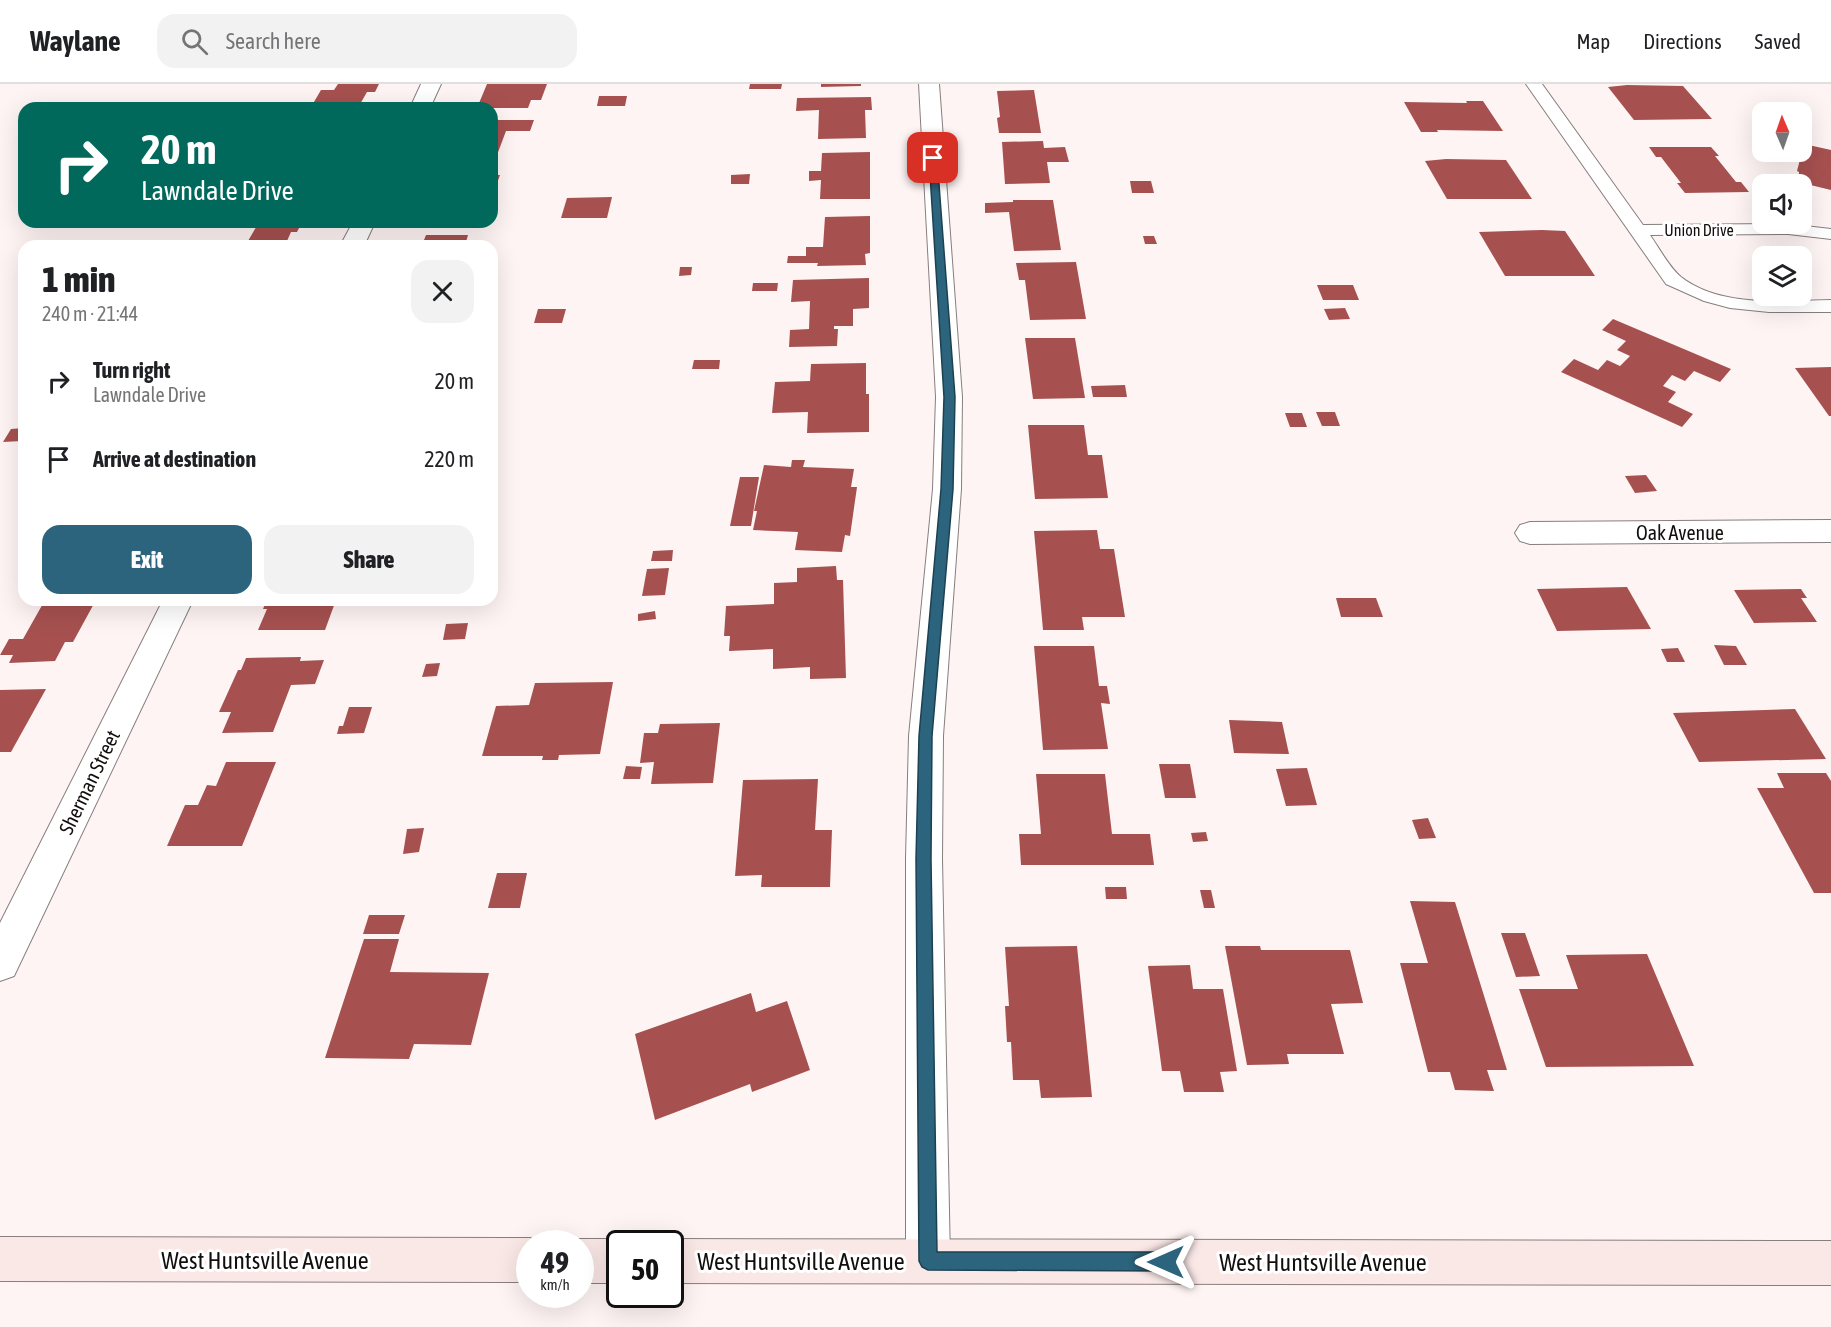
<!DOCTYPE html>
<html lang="en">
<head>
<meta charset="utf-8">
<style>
	:root { --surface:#fff; --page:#f2f2f2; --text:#202124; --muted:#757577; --line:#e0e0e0; --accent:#2c647e }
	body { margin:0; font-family:"Asap Condensed",sans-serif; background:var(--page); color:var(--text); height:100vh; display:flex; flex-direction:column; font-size:22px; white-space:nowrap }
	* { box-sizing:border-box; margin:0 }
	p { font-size:20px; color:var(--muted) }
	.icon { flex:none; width:33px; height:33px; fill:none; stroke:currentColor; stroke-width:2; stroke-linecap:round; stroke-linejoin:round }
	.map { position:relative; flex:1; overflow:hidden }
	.sheet { position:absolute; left:18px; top:156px; width:480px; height:366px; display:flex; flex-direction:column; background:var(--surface); border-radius:18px; box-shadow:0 6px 24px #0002 }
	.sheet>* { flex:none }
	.guide { position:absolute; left:18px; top:18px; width:480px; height:126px; border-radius:18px; box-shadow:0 6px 24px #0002; background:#00695c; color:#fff; overflow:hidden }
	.needle { width:39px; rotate:358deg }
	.buttons { position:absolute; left:1752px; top:18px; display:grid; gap:12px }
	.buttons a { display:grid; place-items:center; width:60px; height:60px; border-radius:12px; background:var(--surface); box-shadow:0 6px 24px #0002; font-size:30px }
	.speed { position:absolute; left:516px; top:1146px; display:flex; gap:12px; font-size:30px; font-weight:700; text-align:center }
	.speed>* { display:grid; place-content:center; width:78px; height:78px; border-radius:50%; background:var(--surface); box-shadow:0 6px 24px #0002; line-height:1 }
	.speed small { font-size:15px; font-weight:400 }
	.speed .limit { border:3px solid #111; border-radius:9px; background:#fff; color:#111 }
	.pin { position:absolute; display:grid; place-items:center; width:51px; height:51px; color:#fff; margin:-26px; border-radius:12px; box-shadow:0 3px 9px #0006 }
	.me { position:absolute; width:66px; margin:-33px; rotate:270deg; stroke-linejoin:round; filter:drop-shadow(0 0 4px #0008) }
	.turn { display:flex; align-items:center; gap:21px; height:126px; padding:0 24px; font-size:27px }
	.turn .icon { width:78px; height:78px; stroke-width:2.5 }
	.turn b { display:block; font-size:42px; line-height:51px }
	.round { display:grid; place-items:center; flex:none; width:63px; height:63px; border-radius:18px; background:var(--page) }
	.head { display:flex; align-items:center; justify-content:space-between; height:102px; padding:0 24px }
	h1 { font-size:36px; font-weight:800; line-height:45px }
	.cta { display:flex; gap:12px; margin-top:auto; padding:12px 24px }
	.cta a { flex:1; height:69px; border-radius:18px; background:var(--accent); color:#fff; font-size:24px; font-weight:800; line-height:69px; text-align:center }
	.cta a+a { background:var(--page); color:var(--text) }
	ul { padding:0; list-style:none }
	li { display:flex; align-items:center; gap:18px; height:78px; padding:0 24px }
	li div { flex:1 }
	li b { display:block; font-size:22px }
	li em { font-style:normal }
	header { display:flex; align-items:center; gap:36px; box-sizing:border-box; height:84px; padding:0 30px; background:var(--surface); border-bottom:2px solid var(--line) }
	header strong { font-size:28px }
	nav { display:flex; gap:33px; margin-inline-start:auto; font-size:21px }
	.search { width:420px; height:54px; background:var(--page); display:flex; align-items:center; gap:15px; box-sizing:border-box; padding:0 21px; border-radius:18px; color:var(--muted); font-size:22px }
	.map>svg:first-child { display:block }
</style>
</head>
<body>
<header>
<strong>Waylane</strong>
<div class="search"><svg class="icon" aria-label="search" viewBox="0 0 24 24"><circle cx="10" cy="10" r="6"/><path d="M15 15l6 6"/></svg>Search here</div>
<nav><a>Map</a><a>Directions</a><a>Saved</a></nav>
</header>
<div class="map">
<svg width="1831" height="1243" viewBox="0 0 1831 1243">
	<rect width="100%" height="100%" fill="#fef4f3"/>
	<g fill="#a65150">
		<polygon points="338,0 379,0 375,8 367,8 359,22 311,23 321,6 334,6"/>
		<polygon points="487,0 547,0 541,16 531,16 528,24 477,24"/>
		<polygon points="750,0 782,0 781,5 749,5"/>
		<polygon points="821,0 861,0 861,2 821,3"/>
		<polygon points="1627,1 1683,2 1712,35 1634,36 1608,3"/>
		<polygon points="1034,6 1041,49 999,49 997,34 1000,33 997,7"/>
		<polygon points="599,12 627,12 625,22 597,22"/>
		<polygon points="871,13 872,26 865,26 866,54 818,55 819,26 796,27 797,14"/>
		<polygon points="1466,17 1483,17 1503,47 1437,46 1438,48 1421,48 1404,18 1467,19"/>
		<polygon points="492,36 534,36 530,47 506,47 497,71 492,71"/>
		<polygon points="1043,57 1044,64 1065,63 1069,78 1047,78 1050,99 1005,100 1002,58"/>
		<polygon points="1804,60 1831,66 1831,106 1798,98 1799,88 1797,87"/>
		<polygon points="1649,63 1711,63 1719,72 1715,72 1736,98 1741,98 1749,108 1685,109 1677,99 1681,99 1661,73 1656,73"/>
		<polygon points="870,68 870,115 820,115 821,96 809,97 809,87 821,87 822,69"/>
		<polygon points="1446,75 1506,76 1532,115 1447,115 1425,77"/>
		<polygon points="750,90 749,100 731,100 731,91"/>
		<polygon points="492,91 500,91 492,113"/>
		<polygon points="1130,97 1151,97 1154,109 1132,109"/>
		<polygon points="612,113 607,134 561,134 567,114"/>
		<polygon points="1013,116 1053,116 1061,166 1014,167 1009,128 985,129 985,119 1013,118"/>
		<polygon points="870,132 870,169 865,170 866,181 817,182 818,179 787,179 788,172 806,172 806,163 823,163 825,133"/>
		<polygon points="259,138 302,138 297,148 291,148 287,157 248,157"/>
		<polygon points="1542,146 1565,147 1595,192 1505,192 1479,148"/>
		<polygon points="426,151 468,151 466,158 474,158 472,162 417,162 420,156 424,156"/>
		<polygon points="1143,152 1154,152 1157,160 1145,160"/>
		<polygon points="1076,178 1086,235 1030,236 1025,196 1019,196 1016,179"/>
		<polygon points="680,183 692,183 691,191 679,192"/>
		<polygon points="869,194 869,224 853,225 853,242 834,242 834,245 838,245 837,262 789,263 790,246 809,245 810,217 791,218 793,196"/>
		<polygon points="753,199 778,199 777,207 752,207"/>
		<polygon points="1317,201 1353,201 1359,216 1323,216"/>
		<polygon points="1345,224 1350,235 1329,236 1324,225"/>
		<polygon points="538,225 566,225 562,239 534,239"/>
		<polygon points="1613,235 1731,285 1720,298 1694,287 1685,297 1672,291 1663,302 1676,308 1668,318 1693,330 1682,343 1561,288 1574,275 1598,286 1607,276 1620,282 1630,272 1617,266 1626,257 1602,246"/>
		<polygon points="1025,254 1075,254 1085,314 1033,315"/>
		<polygon points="694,276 720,276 719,285 692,285"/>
		<polygon points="866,279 866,310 869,310 869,348 807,349 808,328 772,329 775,298 810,297 811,280"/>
		<polygon points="1831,283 1831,332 1829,332 1795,284"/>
		<polygon points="1125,301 1127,313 1093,313 1091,302"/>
		<polygon points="1316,328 1335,328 1340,342 1322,342"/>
		<polygon points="1285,329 1302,329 1307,343 1290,343"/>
		<polygon points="1028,341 1084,341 1088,371 1102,371 1108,414 1035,415"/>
		<polygon points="24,344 22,357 3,358 11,345"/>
		<polygon points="792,376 805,376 803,383 854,385 851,403 857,403 850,452 845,451 842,468 795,466 798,448 753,446 757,427 754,427 764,381 791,383"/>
		<polygon points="1646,391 1657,407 1635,409 1625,392"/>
		<polygon points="740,393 759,393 751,442 730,442"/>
		<polygon points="1097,446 1100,465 1114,465 1125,533 1082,533 1084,546 1043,546 1034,447"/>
		<polygon points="673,466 672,477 651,477 653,467"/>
		<polygon points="836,482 837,496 843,496 846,594 810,595 810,583 773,585 773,565 729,567 730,552 724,552 726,522 774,520 774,499 797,498 797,484"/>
		<polygon points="669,484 665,511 642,512 647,485"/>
		<polygon points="1627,503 1651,545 1557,547 1537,505"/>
		<polygon points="1801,505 1807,514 1801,514 1817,538 1754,539 1734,506"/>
		<polygon points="1336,514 1376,514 1383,533 1341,533"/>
		<polygon points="45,516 96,516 73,558 65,558 55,577 9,579 13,571 0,571 9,555 23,555"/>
		<polygon points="267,516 336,516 325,546 258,546 267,525 263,525"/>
		<polygon points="655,527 656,535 638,537 638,530"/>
		<polygon points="468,539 465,555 443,556 446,540"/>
		<polygon points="1714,561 1736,562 1747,581 1724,581"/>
		<polygon points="1034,562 1094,562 1099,602 1107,602 1110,620 1101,619 1108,665 1043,666"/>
		<polygon points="1678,564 1685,578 1667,578 1661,565"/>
		<polygon points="301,573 300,577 324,576 315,600 291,601 273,648 222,649 231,628 219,628 238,586 241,586 246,574"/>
		<polygon points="440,579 437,592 422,593 426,580"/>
		<polygon points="613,598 600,670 559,671 558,676 542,676 543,672 482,672 496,622 529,621 535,599"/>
		<polygon points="46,605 11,668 0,668 0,606"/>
		<polygon points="349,623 372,623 364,649 337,650 339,642 343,642"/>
		<polygon points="1795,625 1826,675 1699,678 1673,629"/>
		<polygon points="1229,636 1282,638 1289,670 1234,669"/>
		<polygon points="720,639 713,699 651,700 654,678 640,679 644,649 658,649 660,640"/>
		<polygon points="226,678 276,678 242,762 167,762 185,721 198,721 207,701 216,702"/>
		<polygon points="1159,680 1190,680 1196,714 1165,714"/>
		<polygon points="626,682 642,683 640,695 623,695"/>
		<polygon points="1307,684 1317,721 1286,722 1276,685"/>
		<polygon points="1777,689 1826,689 1831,697 1831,809 1814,809 1757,704 1784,704"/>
		<polygon points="1036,690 1105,690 1112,750 1150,750 1154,781 1021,781 1019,750 1041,750"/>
		<polygon points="818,695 815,746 832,746 830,803 761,803 762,791 735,792 743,696"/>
		<polygon points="1428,734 1436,754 1419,755 1412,736"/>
		<polygon points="424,744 419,768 403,770 407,745"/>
		<polygon points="1206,748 1208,757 1193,758 1191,749"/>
		<polygon points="497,789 527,789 520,824 488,824"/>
		<polygon points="1105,803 1126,803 1127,815 1106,815"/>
		<polygon points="1200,806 1211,806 1215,824 1204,824"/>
		<polygon points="1410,817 1455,818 1507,986 1487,986 1494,1007 1455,1006 1450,988 1428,988 1400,879 1428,879"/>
		<polygon points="369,831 405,831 399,850 363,850"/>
		<polygon points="1501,849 1525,849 1540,892 1516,893"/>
		<polygon points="364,855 399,855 390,888 489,889 471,961 414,960 409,975 325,974"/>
		<polygon points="1077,862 1092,1013 1041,1014 1039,996 1013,996 1011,958 1007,958 1005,922 1009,922 1005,863"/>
		<polygon points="1225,862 1260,862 1261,866 1350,866 1363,919 1331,920 1344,970 1287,970 1289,980 1247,981"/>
		<polygon points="1647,870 1694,982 1546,983 1519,905 1578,905 1566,871"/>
		<polygon points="1190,881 1193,905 1223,905 1237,987 1220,988 1224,1008 1184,1008 1180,987 1162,987 1148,882"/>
		<polygon points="751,909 756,928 787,917 810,986 752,1008 750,1000 655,1036 635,950"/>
	</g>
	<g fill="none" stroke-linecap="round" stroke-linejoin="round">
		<g stroke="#877e7e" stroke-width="2">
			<path id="lane" d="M1526,0H1542L1643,141L1788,140L1831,145V155L1788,150L1650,151C1659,164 1669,183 1681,193C1721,224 1784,217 1831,216V228H1769L1730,224L1704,217L1666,200Z"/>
		</g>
		<g stroke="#877e7e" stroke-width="2">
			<g id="street">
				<polygon points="421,0 441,0 430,24 410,24"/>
				<polygon points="919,0 939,0 962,313 961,405 943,652 942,775 950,1177 944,1193 928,1199 912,1193 906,1177 906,775 909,652 933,405 936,313"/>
				<polygon points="353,138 375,138 364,162 340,162"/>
				<polygon points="1831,436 1831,458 1530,460 1520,457 1515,449 1520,441 1530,438"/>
				<polygon points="163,516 193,516 14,892 0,897 0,839"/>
			</g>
		</g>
		<g stroke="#877e7e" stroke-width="2">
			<g id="secondary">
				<polygon points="0,1153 530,1154 544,1160 530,1160 530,1198 0,1197"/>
				<polygon points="580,1155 620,1155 632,1160 620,1160 620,1199 580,1199 580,1160 568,1160"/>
				<polygon points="670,1155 1831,1157 1831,1201 670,1199 670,1160 658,1160"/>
			</g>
		</g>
		<use href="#lane" fill="#fff" fill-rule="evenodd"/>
		<use href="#street" fill="#fff" fill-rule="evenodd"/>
		<use href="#secondary" fill="#fae8e7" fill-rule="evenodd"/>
	</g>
	<polygon fill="#2c647e" stroke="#1d4152" stroke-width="1.5" points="933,72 937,74 955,313 953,405 932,652 931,775 937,1168 1166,1168 1172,1171 1175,1178 1172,1184 1166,1187 928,1186 922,1183 919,1177 916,775 919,652 941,405 944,313 929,74"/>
	<g text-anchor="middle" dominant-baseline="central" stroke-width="6" stroke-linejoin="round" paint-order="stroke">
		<g font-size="16" fill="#110e0d" stroke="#fff">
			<text x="1699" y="146">Union Drive</text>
		</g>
		<g font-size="20" fill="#110e0d" stroke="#fff">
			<text x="1680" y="448">Oak Avenue</text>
			<text transform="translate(89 698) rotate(-64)">Sherman Street</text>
		</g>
		<g font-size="24" fill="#110e0d" stroke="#fff">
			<text x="265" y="1176">West Huntsville Avenue</text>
			<text x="801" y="1177">West Huntsville Avenue</text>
			<text x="1323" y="1178">West Huntsville Avenue</text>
		</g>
	</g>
</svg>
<div class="buttons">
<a><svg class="needle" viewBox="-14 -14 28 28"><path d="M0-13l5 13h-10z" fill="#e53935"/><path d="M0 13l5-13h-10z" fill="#757577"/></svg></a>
<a><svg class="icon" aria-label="sound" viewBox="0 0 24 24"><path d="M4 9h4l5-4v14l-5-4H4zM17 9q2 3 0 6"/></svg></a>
<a><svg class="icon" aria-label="layers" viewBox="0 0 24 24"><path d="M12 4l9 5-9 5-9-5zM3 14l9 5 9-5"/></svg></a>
</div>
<div class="speed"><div>49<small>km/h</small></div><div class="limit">50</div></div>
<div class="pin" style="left:933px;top:74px;background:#d93025"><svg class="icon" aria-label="arrive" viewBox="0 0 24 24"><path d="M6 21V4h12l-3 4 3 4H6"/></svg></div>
<svg class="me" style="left:1166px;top:1178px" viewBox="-20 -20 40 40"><path d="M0-17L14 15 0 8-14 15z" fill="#2c647e" stroke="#fff" stroke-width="4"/></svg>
<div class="guide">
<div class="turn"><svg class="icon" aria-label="right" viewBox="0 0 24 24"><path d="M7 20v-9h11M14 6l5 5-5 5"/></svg><div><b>20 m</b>Lawndale Drive</div></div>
</div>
<section class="sheet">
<div class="head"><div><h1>1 min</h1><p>240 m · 21:44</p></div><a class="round"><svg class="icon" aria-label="close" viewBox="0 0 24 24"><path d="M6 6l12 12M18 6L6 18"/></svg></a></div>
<ul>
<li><svg class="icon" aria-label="right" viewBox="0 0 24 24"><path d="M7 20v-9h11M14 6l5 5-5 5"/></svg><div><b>Turn right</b><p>Lawndale Drive</p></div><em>20 m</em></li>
<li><svg class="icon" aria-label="arrive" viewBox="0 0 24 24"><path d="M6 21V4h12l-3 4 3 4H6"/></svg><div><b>Arrive at destination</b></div><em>220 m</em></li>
</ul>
<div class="cta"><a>Exit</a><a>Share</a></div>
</section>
</div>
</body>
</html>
